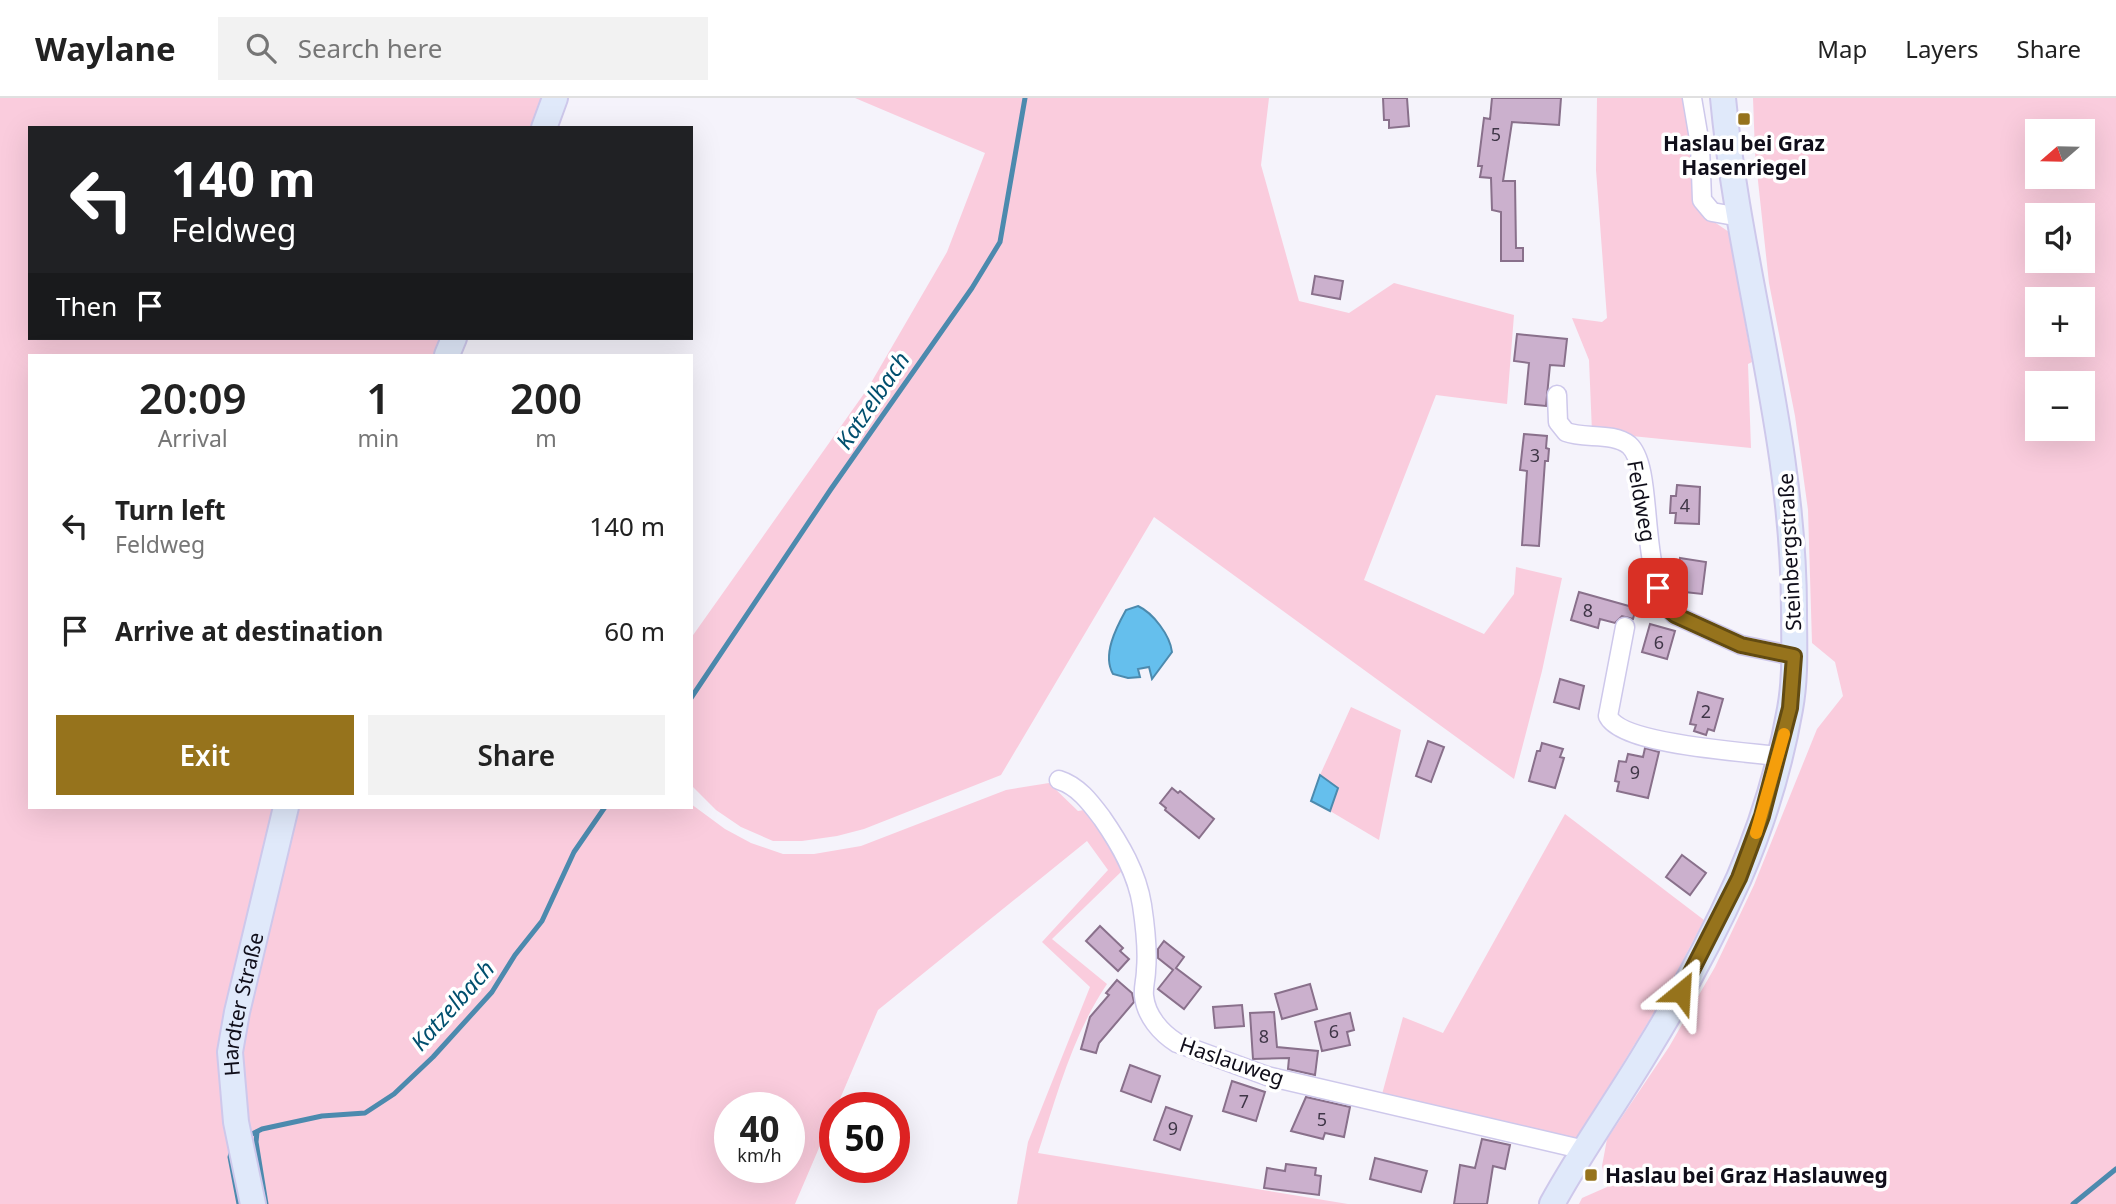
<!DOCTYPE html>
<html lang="en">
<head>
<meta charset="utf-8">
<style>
	:root { --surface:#fff; --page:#f2f2f2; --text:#222; --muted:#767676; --line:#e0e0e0; --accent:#96731c }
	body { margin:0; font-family:"Noto Sans",sans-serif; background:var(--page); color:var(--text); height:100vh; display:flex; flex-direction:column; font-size:26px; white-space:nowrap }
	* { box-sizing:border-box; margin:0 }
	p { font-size:23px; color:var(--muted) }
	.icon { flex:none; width:38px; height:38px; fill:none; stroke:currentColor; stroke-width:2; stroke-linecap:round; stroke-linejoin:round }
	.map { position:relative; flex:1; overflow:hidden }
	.side { position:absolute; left:28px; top:256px; width:665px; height:455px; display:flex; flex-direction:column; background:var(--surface); border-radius:0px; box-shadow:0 7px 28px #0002 }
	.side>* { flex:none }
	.banner { position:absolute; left:28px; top:28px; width:665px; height:214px; border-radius:0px; box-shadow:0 7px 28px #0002; background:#202124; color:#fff; overflow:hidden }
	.needle { width:46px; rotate:250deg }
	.controls { position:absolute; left:2025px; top:21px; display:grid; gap:14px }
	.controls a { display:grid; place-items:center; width:70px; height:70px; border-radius:0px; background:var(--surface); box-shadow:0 7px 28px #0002; font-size:35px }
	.speed { position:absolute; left:714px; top:994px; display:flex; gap:14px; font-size:35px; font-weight:700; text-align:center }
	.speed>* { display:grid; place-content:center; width:91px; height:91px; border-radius:50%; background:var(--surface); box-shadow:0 7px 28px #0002; line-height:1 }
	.speed small { font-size:18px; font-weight:400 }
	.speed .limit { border:10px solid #d22; background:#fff; color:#111 }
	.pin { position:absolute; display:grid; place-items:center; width:60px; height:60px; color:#fff; margin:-30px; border-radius:14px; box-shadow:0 4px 10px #0006 }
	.me { position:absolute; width:77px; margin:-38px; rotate:27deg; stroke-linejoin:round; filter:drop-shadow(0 0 5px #0008) }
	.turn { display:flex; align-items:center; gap:24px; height:147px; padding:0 28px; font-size:32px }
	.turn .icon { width:91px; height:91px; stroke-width:2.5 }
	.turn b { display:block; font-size:49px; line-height:60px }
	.then { display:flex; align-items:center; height:66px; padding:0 28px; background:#0003; gap:14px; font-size:26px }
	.eta { display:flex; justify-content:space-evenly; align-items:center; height:119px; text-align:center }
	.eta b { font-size:42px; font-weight:600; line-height:49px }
	.action { display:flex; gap:14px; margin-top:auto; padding:14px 28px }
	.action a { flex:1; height:80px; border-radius:0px; background:var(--accent); color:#fff; font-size:28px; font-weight:600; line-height:80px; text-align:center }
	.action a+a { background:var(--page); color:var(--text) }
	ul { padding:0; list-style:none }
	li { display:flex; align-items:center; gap:21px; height:105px; padding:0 28px }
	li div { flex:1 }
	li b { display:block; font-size:26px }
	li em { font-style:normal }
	header { display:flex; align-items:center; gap:42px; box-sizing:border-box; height:98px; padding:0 35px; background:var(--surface); border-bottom:2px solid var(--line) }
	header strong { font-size:33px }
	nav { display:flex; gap:38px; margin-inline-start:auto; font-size:24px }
	.search { width:490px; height:63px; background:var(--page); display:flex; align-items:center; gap:18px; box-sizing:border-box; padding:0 24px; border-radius:0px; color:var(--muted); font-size:26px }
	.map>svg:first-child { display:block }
</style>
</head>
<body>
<header>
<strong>Waylane</strong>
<div class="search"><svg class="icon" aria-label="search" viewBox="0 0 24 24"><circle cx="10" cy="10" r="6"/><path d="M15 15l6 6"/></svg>Search here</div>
<nav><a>Map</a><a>Layers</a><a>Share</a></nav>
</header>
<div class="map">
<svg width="2116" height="1106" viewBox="0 0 2116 1106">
	<rect width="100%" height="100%" fill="#f5f3fb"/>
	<g fill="#faccdd" fill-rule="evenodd">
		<polygon points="0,0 544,0 532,30 30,30 30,240 446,240 440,257 30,257 30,709 280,709 227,927 249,1106 0,1106"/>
		<polygon points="855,0 1269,0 1261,67 1299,203 1349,215 1394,185 1514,217 1507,306 1436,297 1364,482 1484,536 1514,496 1516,469 1562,480 1542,573 1514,681 1154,419 1001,677 864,731 837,738 802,743 773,743 741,729 716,712 691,687 691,540 868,290 947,154 985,55"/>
		<polygon points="1597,0 1687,0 1704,117 1729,134 1752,264 1748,266 1751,350 1592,334 1589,262 1572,220 1602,224 1607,220 1596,72"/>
		<path d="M1753,0H2116V1106H1579L1582,1100L1607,1089L1602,1068L1607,1041L1669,949L1715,869L1754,787L1817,631L1843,598L1835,564L1812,545L1808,412L1795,318L1769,185L1755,55ZM2037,33H2082V79H2037ZM2037,117H2082V163H2037ZM2037,201H2082V247H2037ZM2037,285H2082V331H2037Z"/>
		<polygon points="1351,609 1401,632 1379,742 1330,713 1337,690 1320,677"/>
		<path d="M1049,685L1078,713L1090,711L1124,771L1052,841L1107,886C1073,936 1057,997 1038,1055L1348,1106H1017L1028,1044L1090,889L1042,844L1108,772L1087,743L878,912L795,1106H259L238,949L295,709H691V706L725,731L751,745L783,756H814L861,748L1006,692ZM730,1010H789V1069H730Z"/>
		<polygon points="1565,716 1704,822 1666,895 1579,1037 1576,1042 1381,1000 1403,919 1443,935"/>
	</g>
	<g fill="#65bfed" stroke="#4c8aae" stroke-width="2">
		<path d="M1138,508C1153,515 1170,537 1172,554L1152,581L1149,569L1138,571L1140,579L1128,580L1113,576C1102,557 1116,530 1126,512Z"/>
		<polygon points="1320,677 1338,690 1330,713 1311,703"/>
	</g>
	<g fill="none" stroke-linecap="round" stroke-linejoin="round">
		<g stroke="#4c8aae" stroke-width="5">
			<polyline points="691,600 831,391 972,190 1000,144 1025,0"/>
			<polyline points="257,1034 256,1044 266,1106"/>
			<polyline points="252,1036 262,1031 322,1018 365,1015 394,996 433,959 492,894 515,857 542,823 574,754 605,709"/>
			<polyline points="232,1051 230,1059 239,1106"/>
			<polyline points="2073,1106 2116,1071"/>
		</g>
	</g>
	<g fill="#cbb0cd" stroke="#89708b" stroke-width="2">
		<polygon points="1383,0 1407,0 1409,28 1389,30 1389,22 1384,22"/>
		<polygon points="1492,0 1561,0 1559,27 1512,24 1503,83 1515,83 1516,150 1523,150 1523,163 1501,163 1501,114 1492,112 1491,80 1480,79 1482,68 1478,68 1484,20 1490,21"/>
		<polygon points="1315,178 1343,183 1340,201 1312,196"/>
		<polygon points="1517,236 1567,241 1564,268 1550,267 1546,308 1525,306 1529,265 1514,263"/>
		<polygon points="1524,336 1547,338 1546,350 1549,351 1548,363 1545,363 1539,448 1522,447 1527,373 1520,372"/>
		<polygon points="1677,387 1700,389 1699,426 1675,425 1676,415 1670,415 1671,398 1676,398"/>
		<polygon points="1680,460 1706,464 1702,496 1676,493"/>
		<polygon points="1579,494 1636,510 1633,521 1622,518 1615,525 1600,521 1598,530 1571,522"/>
		<polygon points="1650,526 1675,533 1667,561 1642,554"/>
		<polygon points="1560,581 1584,588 1579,611 1554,604"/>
		<polygon points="1698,594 1723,601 1714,633 1708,631 1706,637 1694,633 1696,627 1690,626"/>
		<polygon points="1428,643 1444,649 1431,684 1416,678"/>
		<polygon points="1542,645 1563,651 1560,659 1564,660 1555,690 1529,683 1537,653 1540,653"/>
		<polygon points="1645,650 1659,654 1648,700 1617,693 1619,684 1615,683 1619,663 1626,664 1628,656 1643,659"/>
		<polygon points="1172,690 1178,695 1180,693 1214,721 1199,740 1165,712 1166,710 1160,705"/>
		<polygon points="1682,757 1706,775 1690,797 1666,779"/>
		<polygon points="1100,828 1123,850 1120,853 1129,861 1118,873 1086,843"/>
		<polygon points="1164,843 1184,859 1176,870 1201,889 1184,911 1158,891 1173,872 1158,860 1158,851"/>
		<polygon points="1117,882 1132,895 1134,904 1099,945 1096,955 1081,951 1090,919 1109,897 1106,895"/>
		<polygon points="1310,886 1317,911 1282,921 1275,896"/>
		<polygon points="1242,907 1244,928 1215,930 1213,909"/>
		<polygon points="1274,914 1277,949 1318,953 1315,977 1288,971 1289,960 1253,961 1250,915"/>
		<polygon points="1350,915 1354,932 1347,934 1350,947 1322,953 1315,924"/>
		<polygon points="1130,967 1160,978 1151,1004 1121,993"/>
		<polygon points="1232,983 1265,994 1256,1023 1223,1013"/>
		<polygon points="1306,999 1350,1009 1344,1039 1325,1035 1323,1041 1291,1033"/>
		<polygon points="1166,1009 1192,1018 1180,1052 1154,1042"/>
		<polygon points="1482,1041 1510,1047 1505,1071 1493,1068 1487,1106 1454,1106 1460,1067 1475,1070"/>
		<polygon points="1375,1060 1427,1073 1421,1094 1370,1081"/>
		<polygon points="1286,1066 1316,1070 1315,1077 1321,1078 1319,1097 1264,1090 1267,1070 1285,1073"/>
	</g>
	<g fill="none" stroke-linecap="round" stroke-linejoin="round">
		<g stroke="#cec8eb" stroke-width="21">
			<g id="street">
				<polyline points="1692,0 1700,47 1702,102 1712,114 1740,119"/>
				<path d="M1557,297L1558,324L1566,334C1584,341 1613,334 1629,347C1656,371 1636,481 1675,517L1741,547L1794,558"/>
				<path d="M1625,529L1608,618C1621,647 1746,654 1779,658"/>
				<path d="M1059,682C1078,688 1090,704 1102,720C1120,746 1137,775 1142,807C1145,827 1148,852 1146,872C1146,881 1143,889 1144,898C1146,918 1161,935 1177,945L1267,978L1585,1052"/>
			</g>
		</g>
		<g stroke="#cec8eb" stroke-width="28">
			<g id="secondary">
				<polyline points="544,30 555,0"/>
				<polyline points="447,257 454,240"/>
				<path id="s1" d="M253,1106L236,1024L230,954L237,914L286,709"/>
				<path d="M1552,1106C1581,1053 1617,1003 1648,951C1680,899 1714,836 1739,780C1762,727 1780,668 1790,611C1796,579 1794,545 1794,512C1794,338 1739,172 1723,0"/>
			</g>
		</g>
		<use href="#street" stroke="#fff" stroke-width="18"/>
		<use href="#secondary" stroke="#e0e9fa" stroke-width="24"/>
	</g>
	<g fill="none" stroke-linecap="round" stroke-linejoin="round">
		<g stroke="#624b12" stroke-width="18">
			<polyline id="route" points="1658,490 1667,510 1675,517 1741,547 1794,558 1790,610 1762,718 1739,780 1681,894"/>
		</g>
		<use href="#route" stroke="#96731c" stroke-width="12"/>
		<polyline stroke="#f59e0b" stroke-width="12" points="1756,735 1784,636"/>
	</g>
	<g fill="#96731c" stroke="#fff" stroke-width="2.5">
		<rect x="1737" y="14" width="14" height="14" rx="3.5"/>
		<rect x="1584" y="1070" width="14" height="14" rx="3.5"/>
	</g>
	<g text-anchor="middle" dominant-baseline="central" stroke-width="7" stroke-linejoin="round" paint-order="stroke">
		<g font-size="18" fill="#3f3647">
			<text x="1496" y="36">5</text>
			<text x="1535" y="357">3</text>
			<text x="1685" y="407">4</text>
			<text x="1588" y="512">8</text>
			<text x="1659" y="544">6</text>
			<text x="1706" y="613">2</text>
			<text x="1635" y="674">9</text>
			<text x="1334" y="933">6</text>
			<text x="1264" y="938">8</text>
			<text x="1244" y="1003">7</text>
			<text x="1322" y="1021">5</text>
			<text x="1173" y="1030">9</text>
		</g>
		<g font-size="21" font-weight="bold" fill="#100e1a" stroke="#fff">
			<text x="1744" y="45">Haslau bei Graz<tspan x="1744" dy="24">Hasenriegel</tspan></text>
			<text x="1605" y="1077" text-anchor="start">Haslau bei Graz Haslauweg</text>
		</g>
		<g font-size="21" fill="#100e1a" stroke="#fff">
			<text transform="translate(1642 403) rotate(80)">Feldweg</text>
			<text transform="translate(1789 454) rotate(-93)">Steinbergstraße</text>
			<text stroke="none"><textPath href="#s1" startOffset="203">Hardter Straße</textPath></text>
			<text transform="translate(1232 963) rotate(19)">Haslauweg</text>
		</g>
		<g font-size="23" font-style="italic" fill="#004f6e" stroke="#fff">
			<text transform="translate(872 302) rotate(-56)">Katzelbach</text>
			<text transform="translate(452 907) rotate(-48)">Katzelbach</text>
		</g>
	</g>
</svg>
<div class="controls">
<a><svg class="needle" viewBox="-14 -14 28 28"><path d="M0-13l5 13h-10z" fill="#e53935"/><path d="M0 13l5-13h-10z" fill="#767676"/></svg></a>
<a><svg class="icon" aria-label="sound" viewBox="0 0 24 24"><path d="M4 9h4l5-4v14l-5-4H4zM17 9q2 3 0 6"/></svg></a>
<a>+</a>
<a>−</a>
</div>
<div class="speed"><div>40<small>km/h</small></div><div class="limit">50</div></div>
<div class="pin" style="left:1658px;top:490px;background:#d93025"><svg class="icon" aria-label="arrive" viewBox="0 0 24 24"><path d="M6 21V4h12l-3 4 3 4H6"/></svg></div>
<svg class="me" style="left:1681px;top:894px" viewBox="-20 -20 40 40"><path d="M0-17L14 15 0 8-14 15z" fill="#96731c" stroke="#fff" stroke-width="4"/></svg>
<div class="banner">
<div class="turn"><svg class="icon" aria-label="left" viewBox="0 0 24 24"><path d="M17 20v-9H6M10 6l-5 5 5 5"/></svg><div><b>140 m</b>Feldweg</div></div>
<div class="then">Then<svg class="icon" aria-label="arrive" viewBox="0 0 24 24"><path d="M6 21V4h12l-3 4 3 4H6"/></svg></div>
</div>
<section class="side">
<div class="eta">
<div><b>20:09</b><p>Arrival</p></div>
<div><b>1</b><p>min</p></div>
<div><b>200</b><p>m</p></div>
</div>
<ul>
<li><svg class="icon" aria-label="left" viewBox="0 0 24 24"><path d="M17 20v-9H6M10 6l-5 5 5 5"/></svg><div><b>Turn left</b><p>Feldweg</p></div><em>140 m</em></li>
<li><svg class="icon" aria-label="arrive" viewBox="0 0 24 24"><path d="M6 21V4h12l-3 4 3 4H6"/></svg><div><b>Arrive at destination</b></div><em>60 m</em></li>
</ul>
<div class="action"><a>Exit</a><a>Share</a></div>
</section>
</div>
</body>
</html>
